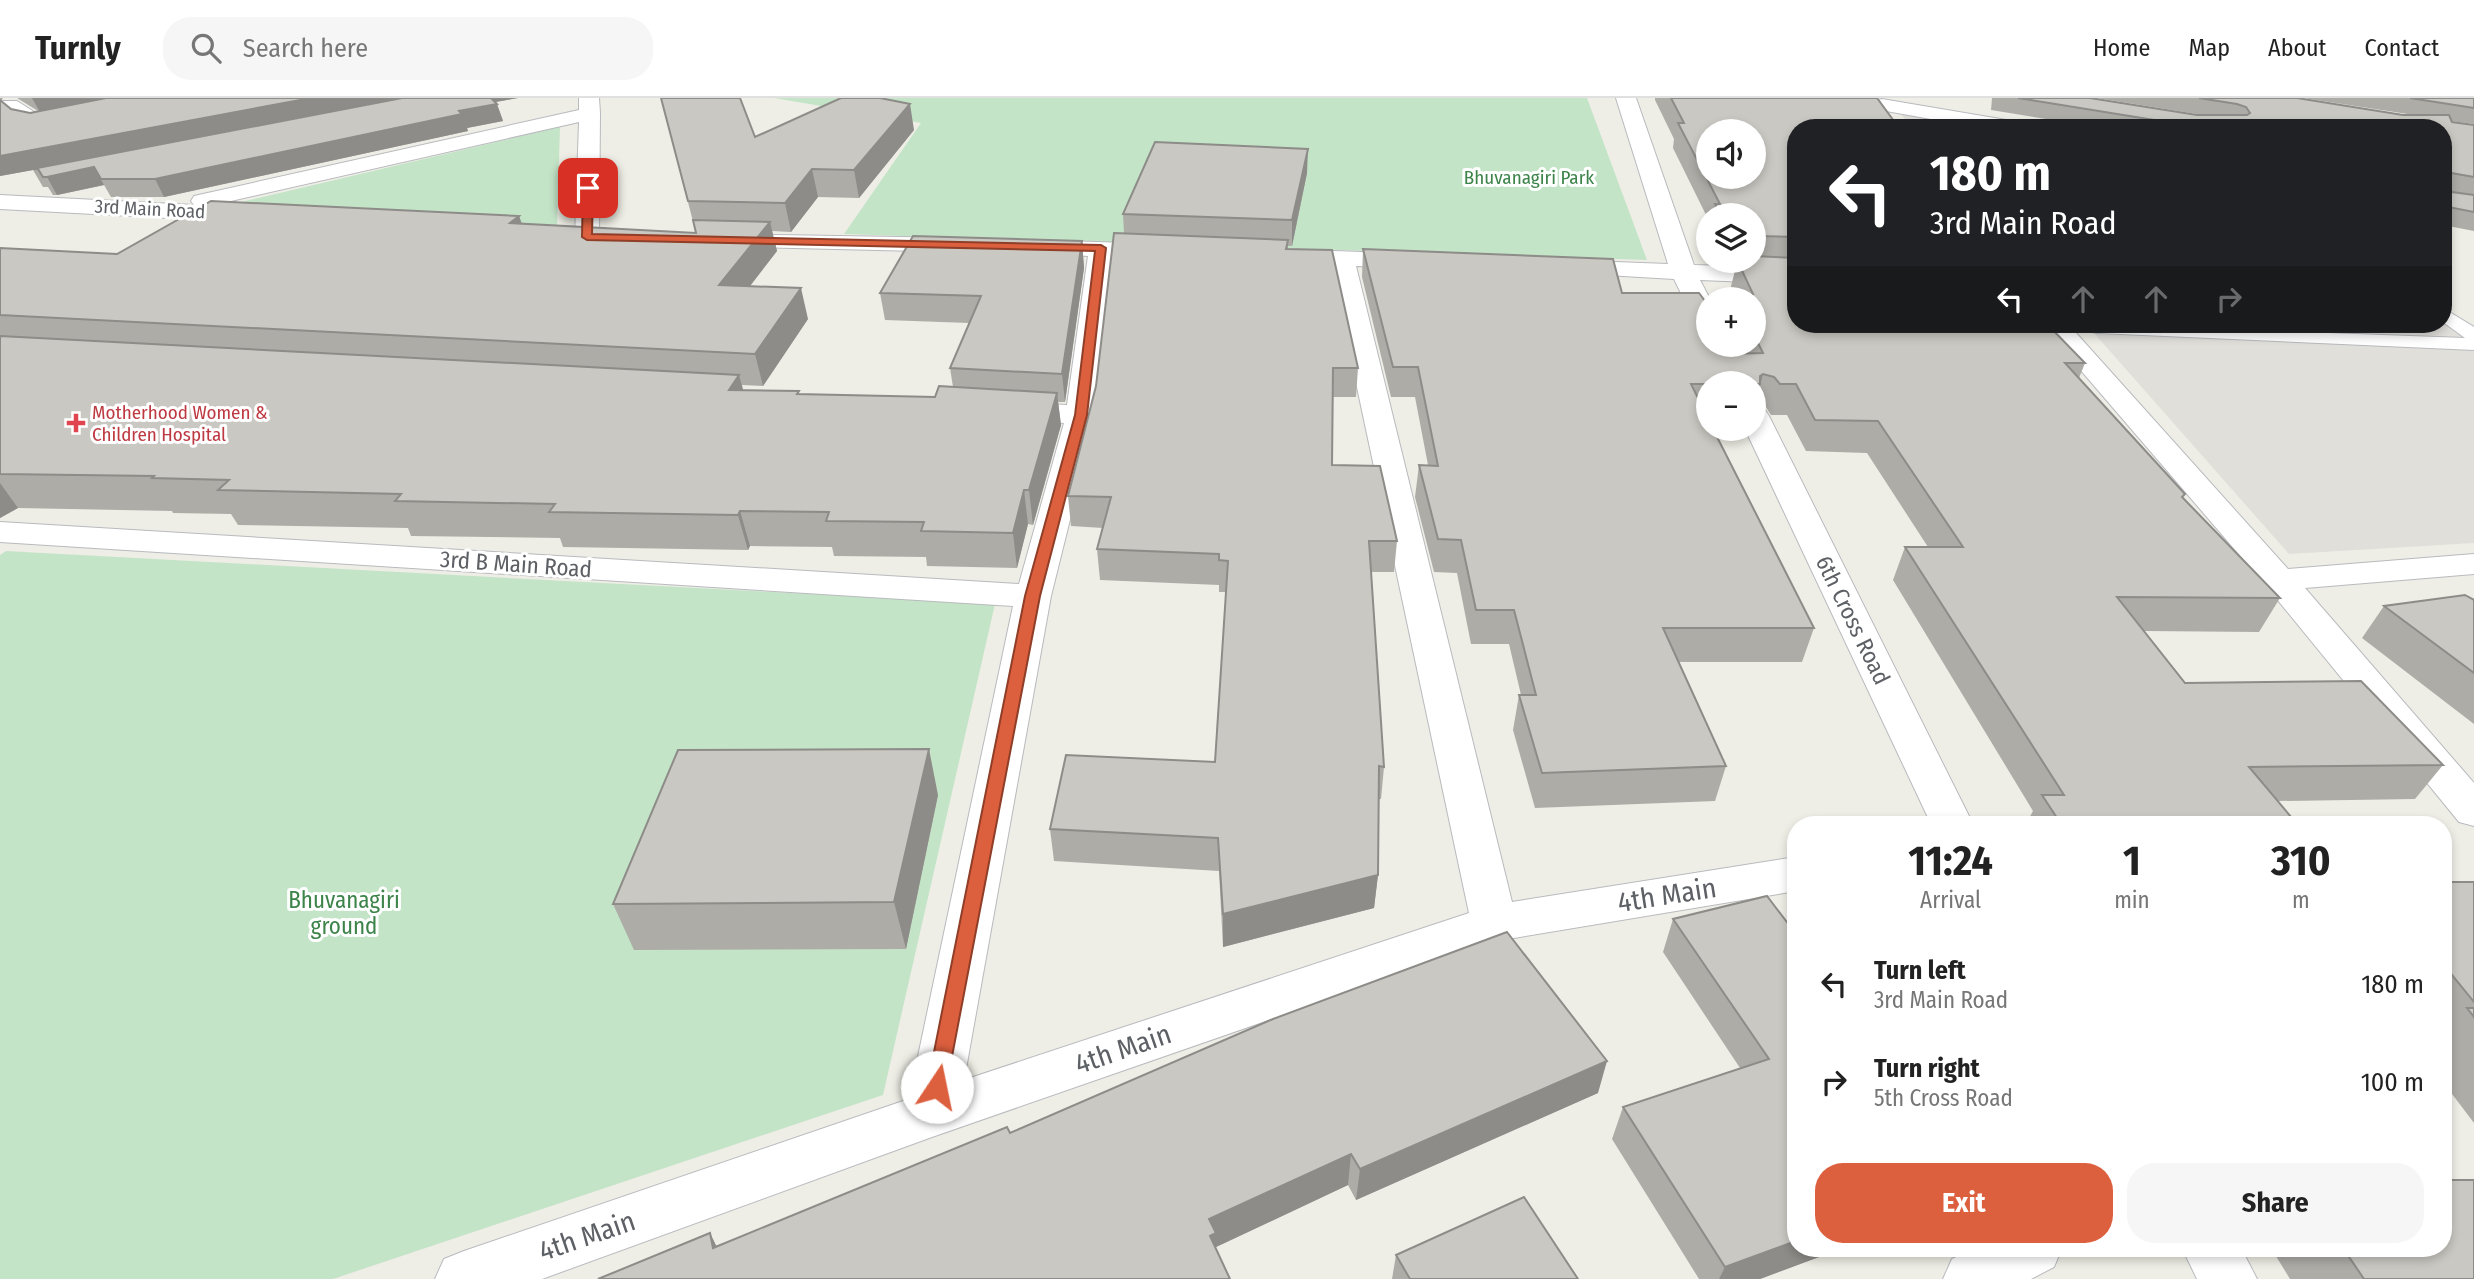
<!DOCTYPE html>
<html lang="en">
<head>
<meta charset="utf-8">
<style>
	:root { --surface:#fff; --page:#f6f6f6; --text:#222; --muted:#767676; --line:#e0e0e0; --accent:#dc5f3e }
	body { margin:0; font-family:"Fira Sans Condensed",sans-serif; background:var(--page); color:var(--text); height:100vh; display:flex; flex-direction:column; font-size:26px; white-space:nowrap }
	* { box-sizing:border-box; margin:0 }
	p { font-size:23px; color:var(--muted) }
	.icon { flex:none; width:38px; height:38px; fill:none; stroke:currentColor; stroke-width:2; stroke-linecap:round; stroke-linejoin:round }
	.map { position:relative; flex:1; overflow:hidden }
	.details { position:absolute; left:1787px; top:718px; width:665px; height:441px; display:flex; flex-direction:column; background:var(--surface); border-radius:28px; box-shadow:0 4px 10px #0003 }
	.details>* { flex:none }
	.top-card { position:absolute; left:1787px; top:21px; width:665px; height:214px; border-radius:28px; box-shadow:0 4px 10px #0003; background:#202124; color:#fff; overflow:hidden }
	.tools { position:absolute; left:1696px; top:21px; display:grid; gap:14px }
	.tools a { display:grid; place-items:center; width:70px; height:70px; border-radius:50%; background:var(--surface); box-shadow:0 4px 10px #0003; font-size:35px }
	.pin { position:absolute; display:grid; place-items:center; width:60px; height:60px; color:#fff; margin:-30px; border-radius:14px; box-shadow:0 4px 10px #0006 }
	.me { position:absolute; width:77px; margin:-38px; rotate:11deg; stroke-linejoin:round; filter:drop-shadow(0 0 5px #0008) }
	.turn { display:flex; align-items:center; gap:24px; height:147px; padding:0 28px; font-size:32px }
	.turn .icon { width:91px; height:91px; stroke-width:2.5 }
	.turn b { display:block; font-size:49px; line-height:60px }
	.lanes { display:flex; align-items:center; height:66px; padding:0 28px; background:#0003; justify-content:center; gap:35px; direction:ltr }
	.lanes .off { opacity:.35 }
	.eta { display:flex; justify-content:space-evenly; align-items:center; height:119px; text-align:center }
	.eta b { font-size:42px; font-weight:700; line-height:49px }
	.cta { display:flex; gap:14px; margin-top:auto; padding:14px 28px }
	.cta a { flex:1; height:80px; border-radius:28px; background:var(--accent); color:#fff; font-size:28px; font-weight:700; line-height:80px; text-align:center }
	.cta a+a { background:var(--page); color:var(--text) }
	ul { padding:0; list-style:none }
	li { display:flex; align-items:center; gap:21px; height:98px; padding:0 28px }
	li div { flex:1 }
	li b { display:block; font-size:26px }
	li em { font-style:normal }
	header { display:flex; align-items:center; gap:42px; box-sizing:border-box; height:98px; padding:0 35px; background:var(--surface); border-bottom:2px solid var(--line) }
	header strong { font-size:33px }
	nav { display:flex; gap:38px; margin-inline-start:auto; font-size:24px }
	.search { width:490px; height:63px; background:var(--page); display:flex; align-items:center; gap:18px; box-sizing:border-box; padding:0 24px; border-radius:28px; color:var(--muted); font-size:26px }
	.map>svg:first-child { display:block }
</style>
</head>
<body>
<header>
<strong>Turnly</strong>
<div class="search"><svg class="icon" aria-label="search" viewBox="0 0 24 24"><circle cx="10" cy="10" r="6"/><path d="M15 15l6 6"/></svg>Search here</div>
<nav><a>Home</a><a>Map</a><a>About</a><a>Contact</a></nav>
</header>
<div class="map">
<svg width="2474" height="1181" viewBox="0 0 2474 1181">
	<rect width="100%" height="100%" fill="#eeeee6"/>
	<g fill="#e0dfda">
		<polygon points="1899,14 1998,30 1913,30"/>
		<polygon points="2443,207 2474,236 2474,445 2289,456 2086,226 2443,226"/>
	</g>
	<g fill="#c4e4c8">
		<polygon points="774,0 1587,0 1647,162 844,136 921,25"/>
		<polygon points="560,29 557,129 233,106"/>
		<polygon points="6,453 995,506 883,997 333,1181 0,1181 0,457"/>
	</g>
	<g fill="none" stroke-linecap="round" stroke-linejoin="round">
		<g stroke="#b8babe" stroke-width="2">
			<polygon id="lane" points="2443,210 2474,229 2474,252 2098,235 2092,234 2085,226 2465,240 2443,224"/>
		</g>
		<g stroke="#b8babe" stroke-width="2">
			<g id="street">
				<polygon points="126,0 166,0 156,6 39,29 22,26 0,7 3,3 17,3 39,17"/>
				<polygon points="579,0 599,0 600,15 599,139 595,144 587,146 579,144 575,139 579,24 209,108 252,112 256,117 252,122 244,124 0,111 0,97 194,107 191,103 194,98 579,12"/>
				<polygon points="1616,0 1636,0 1694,167 1796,170 1796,186 1700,182 1710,201 1708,232 1699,230 1695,224 1674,181 1554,174 1551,169 1554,164 1563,162 1668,166"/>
				<polygon points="1882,1 2018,24 2025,26 2028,30 1981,30 1875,11 1872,7 1875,3"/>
				<polygon points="724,136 961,140 970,142 973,147 970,152 961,154 715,148 712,143 715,138"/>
				<polygon points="1028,142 1164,146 1173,148 1176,153 1173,158 1112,159 1096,317 1051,498 964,982 1469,815 1331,167 1271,163 1268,158 1271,153 1280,151 1416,156 1425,158 1428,163 1425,168 1416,170 1356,168 1512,804 1796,759 1796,793 1496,843 932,1039 542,1181 435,1181 444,1161 464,1153 909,1001 1013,508 0,444 0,424 1019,486 1064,325 999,319 994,313 999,307 1009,304 1067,307 1088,158 1019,154 1016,149 1019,144"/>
				<polygon points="2041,226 2068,226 2288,471 2474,456 2474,476 2305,490 2474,685 2474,728 2459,724 2267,489"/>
				<polygon points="1754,309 1765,312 1769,318 1973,726 1931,726 1745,331 1754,331"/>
				<polygon points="1975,1150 2062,1150 2054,1169 2031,1181 1943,1181 1952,1161"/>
				<polygon points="2182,1150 2241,1150 2257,1181 2197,1181"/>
			</g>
		</g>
		<use href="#lane" fill="#fff" fill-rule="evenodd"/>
		<use href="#street" fill="#fff" fill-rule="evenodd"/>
	</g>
	<g fill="#aeaca7" fill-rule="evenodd">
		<path d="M0,0H517L496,4L503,23L467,30L468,33L164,99H111L104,87L57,97H53L48,89H43L33,72L0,78ZM3,0H17L38,13L30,15L11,11L1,3Z"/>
		<polygon points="661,0 755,39 914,32 859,100 818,99 791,134 772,133 777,153 749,188 808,221 763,288 742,287 743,292 800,296 935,299 953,289 950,270 969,225 885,222 880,195 1082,143 1084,170 1065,304 1058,304 1061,327 1033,427 1028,426 1017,470 927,468 926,459 834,458 832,449 750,448 748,452 563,449 560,440 411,438 408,430 238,427 231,416 173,415 172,413 18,410 0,420 0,150 117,156 519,118 522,126 696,135"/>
		<polygon points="1655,0 1877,0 1796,30 1796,226 2085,265 2079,280 2183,400 2280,500 2259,534 2144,533 2185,585 2443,667 2415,701 2278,703 2297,726 2026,726 2033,713 1893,482 1905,449 1928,449 1867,355 1806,353 1787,317 1771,317 1766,309 1755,306 1754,309 1754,285 1708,285 1708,316 1706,316 1814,530 1802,564 1679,564 1726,668 1715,703 1535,710 1513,632 1519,597 1521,597 1509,546 1471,546 1457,475 1434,474 1415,399 1419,367 1428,367 1415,299 1391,299 1362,179 1363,151 1622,195 1708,247 1729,256 1740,256 1736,247 1754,247 1754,201 1717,201 1718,196 1732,196 1730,192 1737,165 1724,165 1723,163 1754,163 1754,117 1708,117 1708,121 1673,50 1674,41 1655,2"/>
		<polygon points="1992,0 2090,0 2197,17 2203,17 2097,0 2297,0 2403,17 2414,17 2303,0 2474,0 2474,26 2451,23 2452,24 2474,27 2474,133 2443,127 2443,30 2101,30 1991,12"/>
		<polygon points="1307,75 1292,148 1288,148 1288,151 1358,270 1356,299 1333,299 1332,367 1397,443 1394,474 1371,474 1384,669 1381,701 1378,701 1378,777 1374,810 1223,849 1219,773 1054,763 1050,731 1215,664 1226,494 1219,494 1219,487 1100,482 1097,451 1103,430 1071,428 1068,398 1096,288 1124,135 1123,116"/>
		<polygon points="2474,502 2474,626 2362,540 2384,508"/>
		<polygon points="938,697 906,851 634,852 613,806"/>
		<polygon points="2443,784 2474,784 2474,1025 2443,984"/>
		<polygon points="1767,798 1796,1150 1843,1150 1760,1181 1699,1181 1612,1041 1623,1009 1740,970 1663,854 1673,821"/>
		<polygon points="1598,995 1356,1102 1348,1087 1216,1149 1216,1152 598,1181 710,1135 716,1148 1010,1035"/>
		<polygon points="2271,1150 2443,1150 2474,1181 2290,1181"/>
		<polygon points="1396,1157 1578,1181 1392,1181"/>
	</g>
	<g fill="#8d8c88">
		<polygon points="32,0 112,0 40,14"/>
		<polygon points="311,0 405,0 32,71 33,72 0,78 0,58"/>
		<polygon points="488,0 518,0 495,4 497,6 503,23 467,30 468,33 164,99 155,81 459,13"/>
		<polygon points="910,6 914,32 859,100 854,72"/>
		<polygon points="1308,51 1307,75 1292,148 1292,122"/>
		<polygon points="94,69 104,87 57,97 47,79"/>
		<polygon points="812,71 818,99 791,134 785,105"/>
		<polygon points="519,118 529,147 510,125"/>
		<polygon points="770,124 777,153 727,218 719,187"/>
		<polygon points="1082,143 1084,170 1065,304 1062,276"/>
		<polygon points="801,190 808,221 763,288 755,256"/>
		<polygon points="1763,276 1755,306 1754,307 1760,286 1760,278"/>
		<polygon points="739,277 748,310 729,292"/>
		<polygon points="1057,295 1061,327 1033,427 1029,392"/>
		<polygon points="0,385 18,410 0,420"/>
		<polygon points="1024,392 1028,426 1017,470 1013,435"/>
		<polygon points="740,413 750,448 748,452 738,417"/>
		<polygon points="929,651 938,697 906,851 894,804"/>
		<polygon points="1378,777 1374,810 1223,849 1223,816"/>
		<polygon points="1607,963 1598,995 1356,1102 1360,1071"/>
		<polygon points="1351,1056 1348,1087 1216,1149 1216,1165 1210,1168 1209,1121"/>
		<polygon points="710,1135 725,1166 713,1150"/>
		<polygon points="1796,1143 1796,1150 1843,1150 1760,1181 1719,1181 1725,1169"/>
	</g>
	<g fill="#cac8c2" stroke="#8d8c88" stroke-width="2" fill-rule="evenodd">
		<polygon points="106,0 311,0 0,58 0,2 11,11 30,15"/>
		<polygon points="402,0 491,0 497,6 459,13 462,16 155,81 101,81 94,69 47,79 43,79 38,71 32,71"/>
		<polygon points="661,0 740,0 755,39 841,0 880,0 910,6 854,72 812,71 785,105 688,103"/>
		<path d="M1671,0H1877L1899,30H1796V139L1754,138V117H1721L1715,106H1720L1678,25H1684ZM1708,33H1754V79H1708Z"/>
		<polygon points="2018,0 2090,0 2197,17 2247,17 2250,15 2246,9 2237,6 2199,0 2297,0 2403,17 2449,17 2452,24 2474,27 2474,79 2451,75 2450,91 2452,94 2474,97 2474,114 2443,108 2443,30 2204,30"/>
		<polygon points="2410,0 2474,0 2474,10"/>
		<polygon points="1155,44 1308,51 1292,122 1123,116"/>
		<polygon points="211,103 519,118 510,125 696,135 693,122 770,124 719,187 801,190 755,256 0,217 0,150 117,156"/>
		<polygon points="1114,135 1288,142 1286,151 1332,152 1358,270 1333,270 1332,367 1380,368 1397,443 1369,443 1384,669 1379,668 1378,777 1223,816 1218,740 1050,731 1066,657 1215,664 1228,463 1219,462 1219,456 1097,451 1111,399 1068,398 1096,288"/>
		<polygon points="913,138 1082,143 1062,276 950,270 981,198 880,195"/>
		<polygon points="1363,151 1613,161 1622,195 1699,195 1705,203 1708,204 1708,247 1724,247 1729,256 1763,255 1754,237 1754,201 1718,201 1718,196 1753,196 1738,164 1754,163 1754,158 1796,160 1796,226 2047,226 2085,265 2065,265 2185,396 2182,399 2280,500 2117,499 2185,585 2361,583 2443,667 2249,669 2297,726 2061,726 2042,697 2064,697 1905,449 1963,449 1878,323 1815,322 1796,286 1780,286 1774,279 1763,276 1760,278 1760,286 1691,286 1708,320 1708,331 1713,331 1814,530 1663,530 1726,668 1542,675 1519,597 1536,597 1514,512 1476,512 1461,442 1438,441 1419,367 1438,368 1418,269 1393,269"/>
		<polygon points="0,238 739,277 729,292 799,293 797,296 935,299 939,288 1057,295 1029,392 1024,392 1013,435 921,433 924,424 826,423 829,414 740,413 738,417 549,414 555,406 395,403 401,396 218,392 229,382 152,380 154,378 0,376"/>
		<polygon points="2465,497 2474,502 2474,575 2384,508"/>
		<polygon points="929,651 894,804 613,806 678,652"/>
		<polygon points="2443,784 2474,784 2474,904 2443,866"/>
		<polygon points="1767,798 1796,836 1796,1143 1725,1169 1623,1009 1769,961 1673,821"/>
		<polygon points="1507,834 1607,963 1360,1071 1351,1056 1209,1121 1216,1135 1210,1138 1230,1181 598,1181 710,1135 713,1150 1007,1029 1010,1035 1273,921"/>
		<polygon points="2467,910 2474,910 2474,919"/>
		<polygon points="2443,1082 2474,1082 2474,1181 2364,1181 2343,1150 2443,1150"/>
		<polygon points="1524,1099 1578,1181 1410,1181 1396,1157"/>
	</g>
	<polygon fill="#dc5f3e" stroke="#8f3e28" stroke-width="2" points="588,87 593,90 592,136 1101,147 1106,150 1087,317 1040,498 945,995 937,998 930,995 927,989 1025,498 1075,317 1095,153 587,142 582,139 583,90"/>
	<path fill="#e0444e" stroke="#fff" stroke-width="2.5" d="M72.5 314.5h7v7h7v7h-7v7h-7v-7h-7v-7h7z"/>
	<g text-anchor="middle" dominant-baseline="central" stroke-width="6" stroke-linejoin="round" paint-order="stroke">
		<g font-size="19" fill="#3d844a" stroke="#fff">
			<text x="1529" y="79">Bhuvanagiri Park</text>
		</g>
		<g font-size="19" fill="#5d6065" stroke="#fff">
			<text transform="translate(150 111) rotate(3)">3rd Main Road</text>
		</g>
		<g font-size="19" fill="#be3a42" stroke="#fff" text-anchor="start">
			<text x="92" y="314">Motherhood Women &amp;<tspan x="92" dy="22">Children Hospital</tspan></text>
		</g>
		<g font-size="23" fill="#5d6065" stroke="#fff">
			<text transform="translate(516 466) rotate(4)">3rd B Main Road</text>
			<text transform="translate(1853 522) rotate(64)">6th Cross Road</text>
		</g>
		<g font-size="23" fill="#3d844a" stroke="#fff">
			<text x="344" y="802">Bhuvanagiri<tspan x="344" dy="26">ground</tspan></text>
		</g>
		<g font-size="28" fill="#5d6065" stroke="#fff">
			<text transform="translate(1667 797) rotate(-9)">4th Main</text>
			<text transform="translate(1123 951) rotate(-19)">4th Main</text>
			<text transform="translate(587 1138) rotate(-19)">4th Main</text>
		</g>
	</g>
</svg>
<div class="tools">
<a><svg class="icon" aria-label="sound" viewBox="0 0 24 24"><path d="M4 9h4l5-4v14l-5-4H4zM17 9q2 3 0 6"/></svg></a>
<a><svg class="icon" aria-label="layers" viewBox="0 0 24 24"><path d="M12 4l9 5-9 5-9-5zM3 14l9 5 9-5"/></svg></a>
<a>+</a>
<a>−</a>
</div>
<div class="pin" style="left:588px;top:90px;background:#d93025"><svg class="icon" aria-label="arrive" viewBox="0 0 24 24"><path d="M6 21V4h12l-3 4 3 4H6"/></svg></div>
<svg class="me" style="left:937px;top:989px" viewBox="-20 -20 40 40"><circle r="19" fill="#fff"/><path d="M0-13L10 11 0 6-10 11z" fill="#dc5f3e"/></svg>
<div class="top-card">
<div class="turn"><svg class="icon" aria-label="left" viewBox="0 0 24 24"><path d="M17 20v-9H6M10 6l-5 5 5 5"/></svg><div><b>180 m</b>3rd Main Road</div></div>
<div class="lanes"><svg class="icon" aria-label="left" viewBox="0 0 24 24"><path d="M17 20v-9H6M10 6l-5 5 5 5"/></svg><svg class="icon off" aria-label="ahead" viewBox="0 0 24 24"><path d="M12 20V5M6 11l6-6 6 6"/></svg><svg class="icon off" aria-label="ahead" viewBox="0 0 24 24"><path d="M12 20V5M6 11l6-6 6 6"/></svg><svg class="icon off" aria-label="right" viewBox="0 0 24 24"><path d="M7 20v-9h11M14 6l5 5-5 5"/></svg></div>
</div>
<section class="details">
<div class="eta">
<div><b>11:24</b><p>Arrival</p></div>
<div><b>1</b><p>min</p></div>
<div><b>310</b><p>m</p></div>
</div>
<ul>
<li><svg class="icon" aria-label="left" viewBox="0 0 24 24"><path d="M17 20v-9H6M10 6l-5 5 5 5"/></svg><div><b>Turn left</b><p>3rd Main Road</p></div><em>180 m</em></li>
<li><svg class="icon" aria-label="right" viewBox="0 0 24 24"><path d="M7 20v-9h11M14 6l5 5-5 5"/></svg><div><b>Turn right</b><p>5th Cross Road</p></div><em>100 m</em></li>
</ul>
<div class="cta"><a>Exit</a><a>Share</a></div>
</section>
</div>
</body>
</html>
